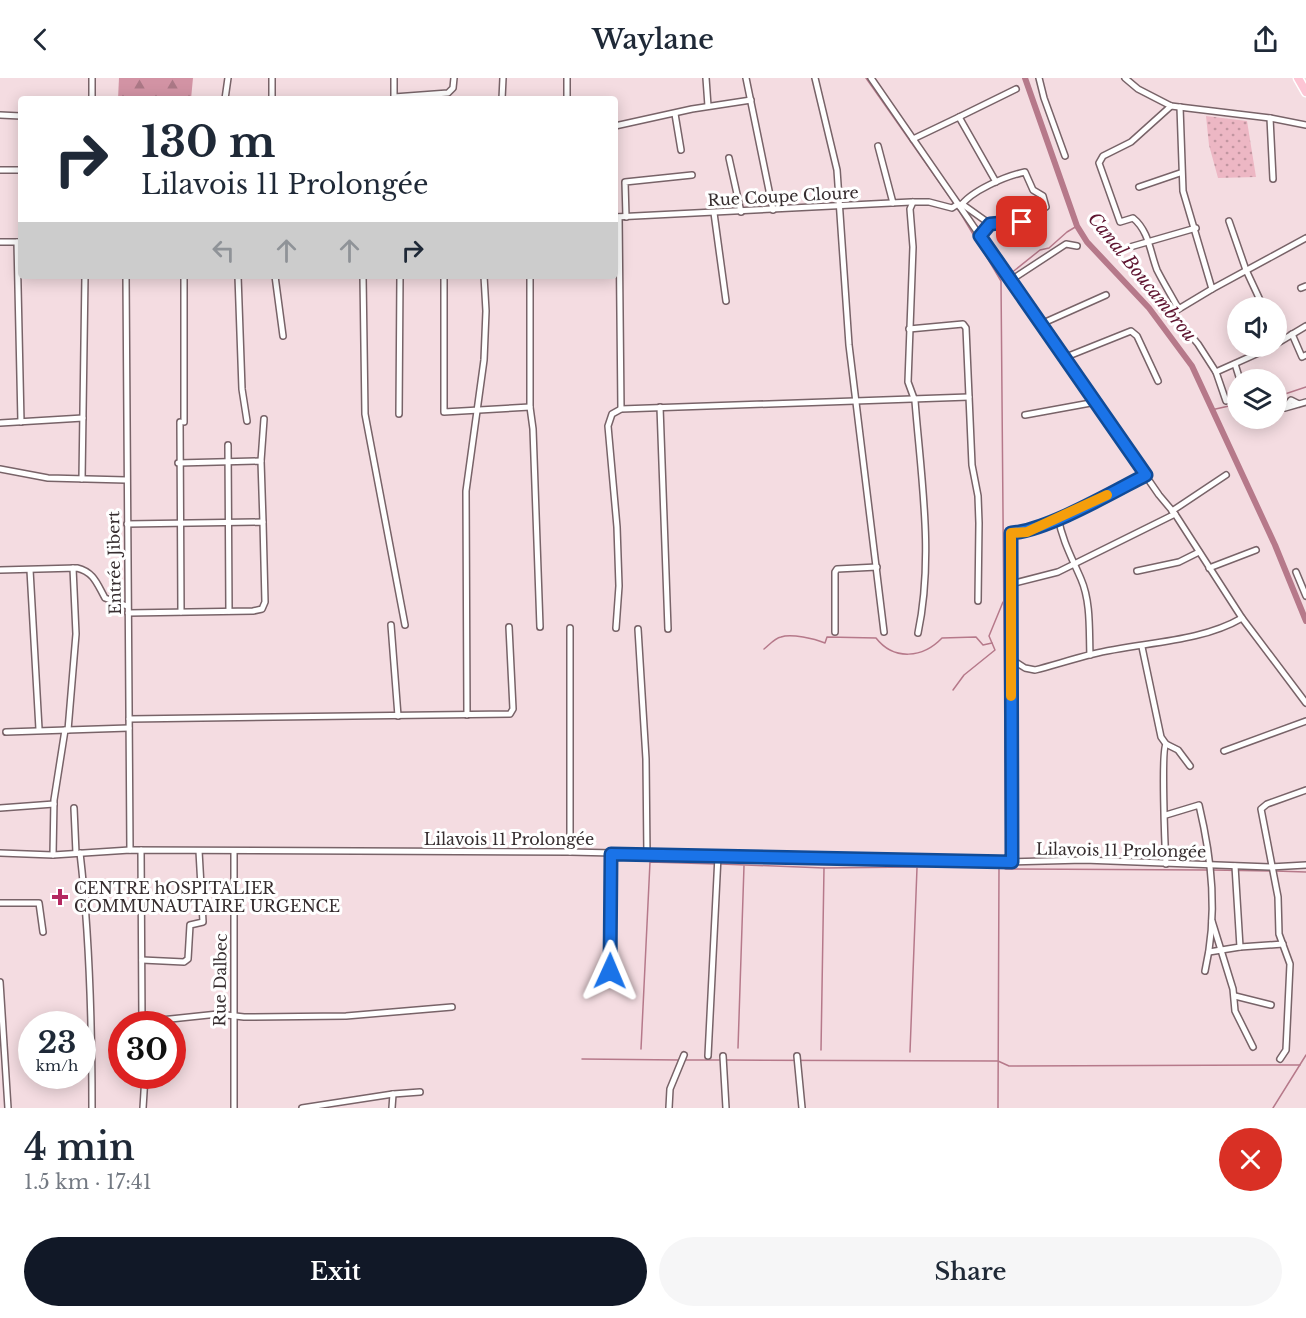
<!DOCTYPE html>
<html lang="en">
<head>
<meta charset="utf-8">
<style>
	:root { --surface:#fff; --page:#f6f6f7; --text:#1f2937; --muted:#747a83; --accent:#111827 }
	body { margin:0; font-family:"Libre Baskerville",serif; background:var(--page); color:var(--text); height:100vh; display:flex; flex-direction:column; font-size:22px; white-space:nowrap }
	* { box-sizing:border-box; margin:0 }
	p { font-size:20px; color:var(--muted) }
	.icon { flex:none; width:33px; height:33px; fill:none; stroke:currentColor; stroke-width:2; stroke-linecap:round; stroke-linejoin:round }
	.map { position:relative; height:1030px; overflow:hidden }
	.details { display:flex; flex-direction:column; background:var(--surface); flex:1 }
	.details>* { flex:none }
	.hud { position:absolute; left:18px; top:18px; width:600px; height:183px; border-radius:6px; box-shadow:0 3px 15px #0003; background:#fff; color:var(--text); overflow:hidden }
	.buttons { position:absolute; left:1227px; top:219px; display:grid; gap:12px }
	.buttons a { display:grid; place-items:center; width:60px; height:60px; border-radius:50%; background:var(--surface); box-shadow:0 3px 15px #0003; font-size:30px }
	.speed { position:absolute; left:18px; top:933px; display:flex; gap:12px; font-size:30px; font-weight:700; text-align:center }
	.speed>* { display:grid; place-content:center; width:78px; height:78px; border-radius:50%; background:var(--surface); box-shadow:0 3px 15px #0003; line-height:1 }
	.speed small { font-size:15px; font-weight:400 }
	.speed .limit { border:9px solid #d22; background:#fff; color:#111 }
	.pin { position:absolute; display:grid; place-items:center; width:51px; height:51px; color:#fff; margin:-26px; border-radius:12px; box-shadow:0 3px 9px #0006 }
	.me { position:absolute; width:66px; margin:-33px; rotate:1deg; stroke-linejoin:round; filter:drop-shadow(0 0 4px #0008) }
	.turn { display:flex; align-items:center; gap:21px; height:126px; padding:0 24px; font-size:27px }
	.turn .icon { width:78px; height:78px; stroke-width:2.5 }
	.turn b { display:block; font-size:42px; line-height:51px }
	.lanes { display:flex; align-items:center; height:57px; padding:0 24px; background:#0003; justify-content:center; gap:30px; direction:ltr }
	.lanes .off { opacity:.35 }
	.round { display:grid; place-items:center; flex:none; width:63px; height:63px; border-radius:32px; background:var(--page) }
	.overview { display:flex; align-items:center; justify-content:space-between; height:102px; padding:0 24px }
	h1 { font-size:36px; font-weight:600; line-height:45px }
	.action { display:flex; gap:12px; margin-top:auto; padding:12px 24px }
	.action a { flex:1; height:69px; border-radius:36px; background:var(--accent); color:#fff; font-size:24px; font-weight:600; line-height:69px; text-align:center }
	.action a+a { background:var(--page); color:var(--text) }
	header { display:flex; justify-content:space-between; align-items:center; height:78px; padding:0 24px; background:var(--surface); font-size:27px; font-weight:600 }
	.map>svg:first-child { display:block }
</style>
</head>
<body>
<header><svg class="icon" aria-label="back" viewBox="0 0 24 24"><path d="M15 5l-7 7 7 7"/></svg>Waylane<svg class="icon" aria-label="share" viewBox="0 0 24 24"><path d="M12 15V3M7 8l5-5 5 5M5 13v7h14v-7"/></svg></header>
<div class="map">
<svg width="1306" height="1030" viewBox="0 0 1306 1030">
	<defs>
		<pattern id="green-dots" width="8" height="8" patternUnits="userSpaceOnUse" patternTransform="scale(1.5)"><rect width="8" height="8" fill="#edb7c4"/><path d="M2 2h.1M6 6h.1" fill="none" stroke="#c195a0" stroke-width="1.8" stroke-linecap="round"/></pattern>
		<pattern id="forest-firs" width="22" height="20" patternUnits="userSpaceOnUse" patternTransform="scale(1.5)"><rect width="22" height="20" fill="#d293a4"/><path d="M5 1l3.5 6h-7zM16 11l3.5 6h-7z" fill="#ab7886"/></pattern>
	</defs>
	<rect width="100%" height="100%" fill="#f4dce1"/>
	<polygon fill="url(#green-dots)" points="1206,38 1247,43 1256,99 1218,100 1209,67"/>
	<polygon fill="url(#forest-firs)" points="119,0 193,0 191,21 118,21"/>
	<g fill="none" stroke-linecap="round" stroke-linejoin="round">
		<g stroke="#b6798a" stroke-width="1.5">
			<polyline points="866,0 958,131 1001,203 1006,782"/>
			<polyline points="1010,196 1040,172 1049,170 1067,154 1077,148"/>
			<polyline points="1276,319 1306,309"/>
			<polyline points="1211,332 1238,326"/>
			<path d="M764,571C769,567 775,560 781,559C791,555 815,561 825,565L827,559L876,560C894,583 923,580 942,560L976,559L983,567L992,565"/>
			<polyline points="953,612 964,597 995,572 989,558 1003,524"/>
			<polyline points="721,786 824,790 999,788 1006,791 1207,792"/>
			<polyline points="1212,792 1270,793"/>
			<polyline points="1275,793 1306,794"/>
			<polyline points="738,970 744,788"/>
			<polyline points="641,971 650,784 716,786"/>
			<polyline points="821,972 824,790"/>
			<polyline points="910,974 917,790"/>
			<polyline points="582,981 680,982"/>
			<polyline points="685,982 722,982"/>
			<polyline points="727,982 998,983 1009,988 1300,987"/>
			<polyline points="998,1030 999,788"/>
			<polyline points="1273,1030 1306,977"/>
		</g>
		<polyline stroke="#b6798a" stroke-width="6" points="1025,0 1077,148 1087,164 1149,230 1192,288 1275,467 1306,543"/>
		<g stroke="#786368" stroke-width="8">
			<g id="street">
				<polyline points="92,0 92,21"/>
				<polyline points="272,0 272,21"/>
				<polyline points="706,0 708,28"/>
				<polyline points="746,0 773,132"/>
				<polyline points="815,0 837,92 849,267 884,554"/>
				<polyline points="871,0 1159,417 1175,436 1242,540 1306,625"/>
				<polyline points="1039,0 1044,20 1065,78"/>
				<polyline points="1125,0 1138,11 1171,28 1270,40 1306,47"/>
				<polyline points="394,19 448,15 453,10 454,0"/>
				<polyline points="394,19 394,0"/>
				<polyline points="225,21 228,0"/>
				<polyline points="502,21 503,0"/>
				<polyline points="567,21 567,0"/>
				<path d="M1171,28L1131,64L1103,78L1099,85L1120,144L1133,140C1149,153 1150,174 1157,192C1163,204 1171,217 1178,230"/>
				<polyline points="1180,29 1183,113 1212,211 1306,160"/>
				<polyline points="675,36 681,72"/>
				<polyline points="0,37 21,38"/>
				<polyline points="959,39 1016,11"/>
				<polyline points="1270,40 1273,101"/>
				<polyline points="615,48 692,31 751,22"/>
				<polyline points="913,61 959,39 996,104"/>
				<polyline points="878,68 893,125"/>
				<polyline points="729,80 741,134"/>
				<polyline points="0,92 21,92"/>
				<polyline points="1139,109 1180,95"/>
				<path d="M913,124L910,131L913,169L908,304L915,323C921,399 934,479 918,555"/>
				<polyline points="962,126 990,146"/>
				<path d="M960,129C970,113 1006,98 1025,94L1033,112L1043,118L1046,129L1016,149L1000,145L990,146L980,158"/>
				<polyline points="714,135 726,223"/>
				<polyline points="615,139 911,124 929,124 952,130 958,126"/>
				<polyline points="619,139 621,331"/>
				<polyline points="626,139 625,104 692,97"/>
				<polyline points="1229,143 1246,192 1260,222 1248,230"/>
				<polyline points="0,164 21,164"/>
				<polyline points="17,164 21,344"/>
				<polyline points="1130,169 1196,150"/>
				<polyline points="126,198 130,772"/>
				<polyline points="238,198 242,311 247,343"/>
				<polyline points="275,198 283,258"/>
				<polyline points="363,198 365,336 405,547"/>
				<polyline points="444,198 444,334 530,329"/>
				<polyline points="530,198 530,329 533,351 540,549"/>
				<polyline points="1011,202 1066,166 1077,168"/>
				<polyline points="1301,210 1306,208"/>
				<polyline points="1212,211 1172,235 1198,266 1216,294 1226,323"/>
				<polyline points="1041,246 1106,217"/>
				<polyline points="909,251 963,246 966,250 972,387 978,418 979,445 978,523"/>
				<polyline points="1292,256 1302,279 1306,277"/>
				<polyline points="1276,266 1306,248"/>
				<polyline points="1066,279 1131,253 1137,258 1158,303"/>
				<polyline points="1235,286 1240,302"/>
				<polyline points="1216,294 1274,268"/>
				<polyline points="1299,326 1291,322 1285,330 1306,324"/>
				<polyline points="660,329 668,551"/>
				<polyline points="399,336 400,198"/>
				<polyline points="1025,337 1096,324"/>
				<polyline points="180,344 181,534"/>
				<polyline points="184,344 184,198"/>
				<polyline points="0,345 83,340"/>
				<polyline points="228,367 229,533"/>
				<polyline points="261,383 264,341"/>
				<polyline points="178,385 261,383 263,444"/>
				<polyline points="0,391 48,400 126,402"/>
				<polyline points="82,401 85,198"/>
				<polyline points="1172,433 1226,397"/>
				<path d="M1058,439C1062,462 1072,480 1081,501C1091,524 1089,553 1090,577"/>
				<polyline points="127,446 263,444 265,524 262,531 253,533 128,535"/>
				<polyline points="1209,490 1256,472"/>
				<path d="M0,492L77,490C94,494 97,506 105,520L127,528"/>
				<polyline points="30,492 39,651"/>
				<polyline points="1137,493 1179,484 1199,474"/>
				<polyline points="1296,494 1306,518"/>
				<polyline points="1011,506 1058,494 1175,436"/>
				<polyline points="391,547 398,638"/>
				<polyline points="570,550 570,774"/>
				<polyline points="616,550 619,508 617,449 608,348 612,336 621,331 969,319"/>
				<polyline points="638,551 646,681 647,777"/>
				<polyline points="835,554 835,494 837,491 877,489"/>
				<polyline points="1142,569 1161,659 1166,666 1178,672 1190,688"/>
				<path d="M1011,581L1025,590L1035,592C1054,587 1073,581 1093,576C1141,564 1199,565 1242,540"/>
				<polyline points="467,637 466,413 484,282 486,233 484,198"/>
				<polyline points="129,641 510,636 513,631 509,549"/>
				<polyline points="68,652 76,556 73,490"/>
				<polyline points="6,654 129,650"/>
				<polyline points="1224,673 1306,643"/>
				<polyline points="0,730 54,726"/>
				<polyline points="74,730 76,775"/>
				<path d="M1166,737L1199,727C1212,782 1218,837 1205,893"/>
				<polyline points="141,772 142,945"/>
				<polyline points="234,774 234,1030"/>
				<polyline points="0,775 53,777 130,772 570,774 1002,784 1084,782 1270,789 1306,787"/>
				<path d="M80,775C90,860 92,945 92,1030"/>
				<polyline points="53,777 54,722 65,652"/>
				<polyline points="1012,784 1011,455 1027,454 1146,397"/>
				<path d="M1166,786C1165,769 1161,672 1166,666"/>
				<polyline points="0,825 39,825 43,854"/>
				<polyline points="1212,843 1233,911 1235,933 1253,969"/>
				<polyline points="1240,869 1283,866"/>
				<polyline points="1209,874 1240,869 1235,788"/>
				<polyline points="142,882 184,884 188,881 190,847 203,844 199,773"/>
				<polyline points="610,893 611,776"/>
				<polyline points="0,904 8,1030"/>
				<polyline points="1235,918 1271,927"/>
				<polyline points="142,944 218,936 244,939 346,938 452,929"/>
				<polyline points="708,978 718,778"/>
				<polyline points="723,978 726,1030"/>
				<polyline points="797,978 802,1030"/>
				<polyline points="1280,981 1286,972 1290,886 1279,856 1278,819 1261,731 1267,726 1306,712"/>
				<polyline points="143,1030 145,998"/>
				<polyline points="302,1030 393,1016 420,1014"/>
				<polyline points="392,1030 393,1016"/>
				<polyline points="669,1030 670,1011 684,977"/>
			</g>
		</g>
		<g stroke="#fff" stroke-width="11">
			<polyline id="primary" points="1298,0 1306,14"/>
		</g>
		<use href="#street" stroke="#fff" stroke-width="5"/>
		<use href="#primary" stroke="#fdc5d4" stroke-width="8"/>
	</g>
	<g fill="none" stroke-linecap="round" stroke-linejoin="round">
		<g stroke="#114b97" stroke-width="15">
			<path id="route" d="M610,893L611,776L1012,784L1011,455C1046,453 1113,414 1146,397L980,158L990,146L1000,145L1016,149L1022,144"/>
		</g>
		<use href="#route" stroke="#1a73e8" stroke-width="10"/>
		<polyline stroke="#f59e0b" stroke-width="10" points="1011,618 1011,455 1027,454 1107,417"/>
	</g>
	<path fill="#b42860" stroke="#fff" stroke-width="2" d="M57 810h6v6h6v6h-6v6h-6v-6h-6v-6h6z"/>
	<g text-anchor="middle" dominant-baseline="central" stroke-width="6" stroke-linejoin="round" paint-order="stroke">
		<g font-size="16" fill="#362d2f" stroke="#fff">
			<text transform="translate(783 118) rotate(-3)">Rue Coupe Cloure</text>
			<text transform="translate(114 485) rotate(-91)">Entrée Jibert</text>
			<text x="509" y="761">Lilavois 11 Prolongée</text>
			<text transform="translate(1121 772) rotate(1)">Lilavois 11 Prolongée</text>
			<text transform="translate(220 902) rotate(-89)">Rue Dalbec</text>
		</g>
		<g font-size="16" fill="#362d2f" stroke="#fff" text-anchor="start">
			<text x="74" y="810">CENTRE hOSPITALIER<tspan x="74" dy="18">COMMUNAUTAIRE URGENCE</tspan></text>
		</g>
		<g font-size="18" font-style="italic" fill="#5f1531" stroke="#fff">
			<text transform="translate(1142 199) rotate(51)">Canal Boucambrou</text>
		</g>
	</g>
</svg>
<div class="buttons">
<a><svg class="icon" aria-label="sound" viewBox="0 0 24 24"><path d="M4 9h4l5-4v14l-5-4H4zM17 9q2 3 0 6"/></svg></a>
<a><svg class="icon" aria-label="layers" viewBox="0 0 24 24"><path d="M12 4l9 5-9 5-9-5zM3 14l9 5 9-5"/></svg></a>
</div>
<div class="speed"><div>23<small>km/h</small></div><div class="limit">30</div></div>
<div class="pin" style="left:1022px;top:144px;background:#d93025"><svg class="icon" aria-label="arrive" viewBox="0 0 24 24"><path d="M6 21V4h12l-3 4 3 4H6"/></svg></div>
<svg class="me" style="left:610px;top:893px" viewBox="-20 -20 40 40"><path d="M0-17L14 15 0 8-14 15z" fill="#1a73e8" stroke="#fff" stroke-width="4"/></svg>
<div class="hud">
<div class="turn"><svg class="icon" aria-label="right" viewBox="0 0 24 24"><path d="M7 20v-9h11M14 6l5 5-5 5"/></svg><div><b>130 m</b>Lilavois 11 Prolongée</div></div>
<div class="lanes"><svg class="icon off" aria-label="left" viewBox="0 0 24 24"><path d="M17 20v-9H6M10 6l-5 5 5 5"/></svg><svg class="icon off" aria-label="ahead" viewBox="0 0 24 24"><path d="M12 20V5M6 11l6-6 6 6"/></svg><svg class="icon off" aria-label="ahead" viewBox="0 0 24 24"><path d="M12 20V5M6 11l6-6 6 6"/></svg><svg class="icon" aria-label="right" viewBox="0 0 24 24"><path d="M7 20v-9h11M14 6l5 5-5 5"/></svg></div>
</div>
</div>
<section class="details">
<div class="overview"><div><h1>4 min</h1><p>1.5 km · 17:41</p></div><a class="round" style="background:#d93025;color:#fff"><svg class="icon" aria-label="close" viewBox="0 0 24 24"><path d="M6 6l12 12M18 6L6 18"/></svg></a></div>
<div class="action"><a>Exit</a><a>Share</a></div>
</section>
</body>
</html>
